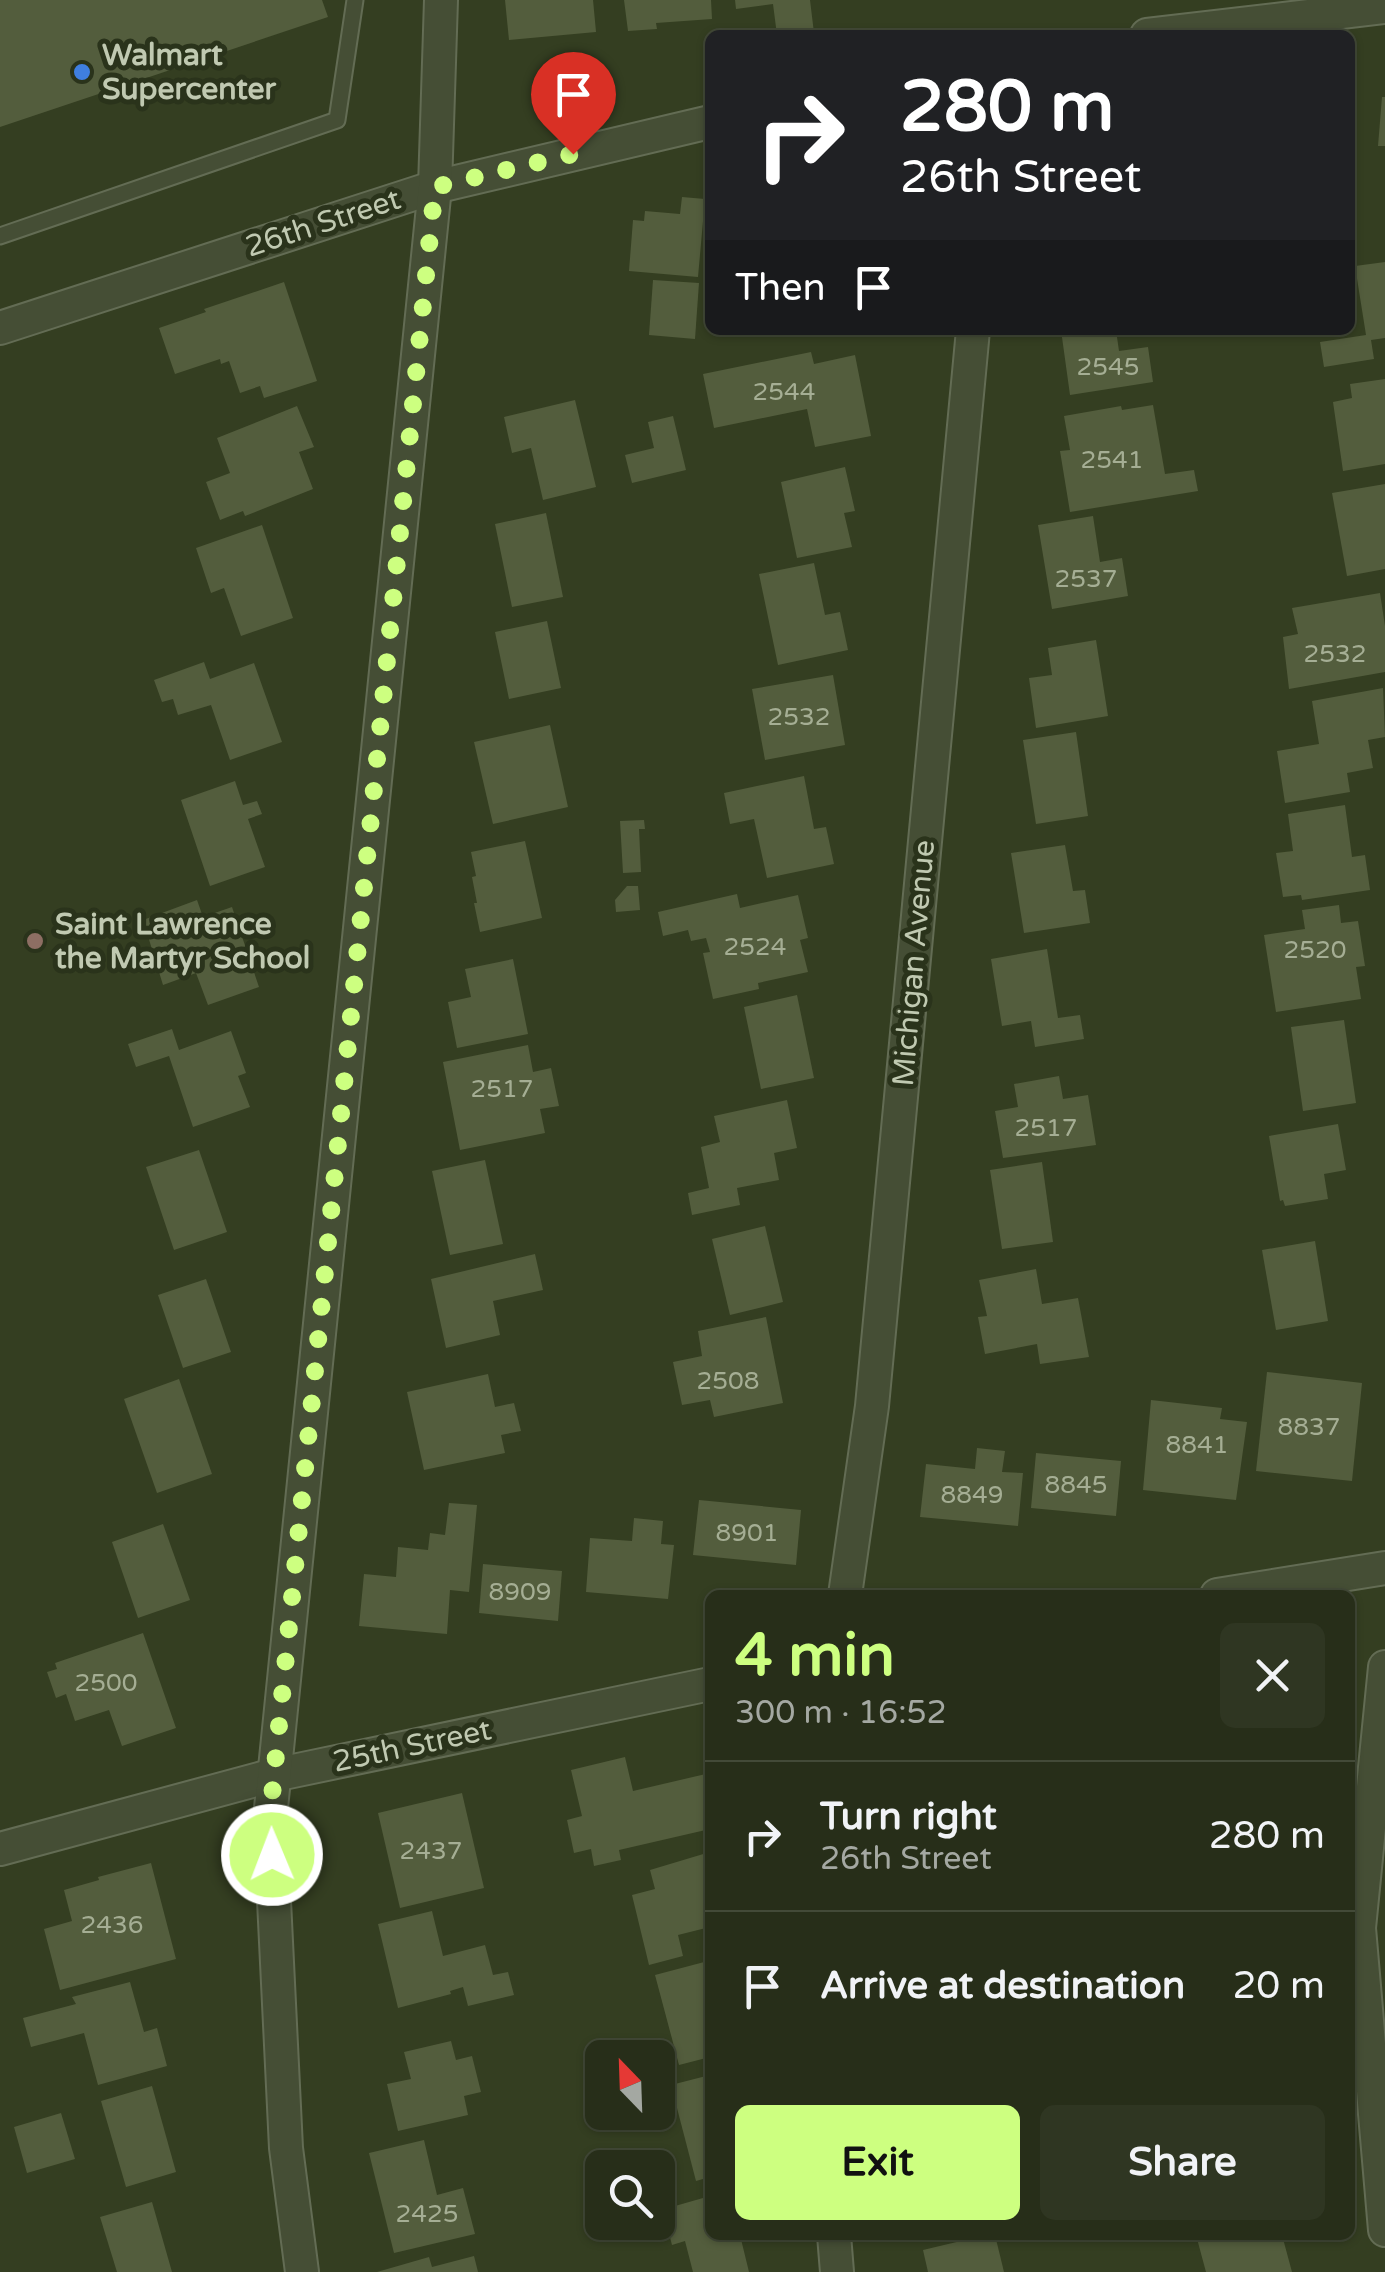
<!DOCTYPE html>
<html lang="en">
<head>
<meta charset="utf-8">
<style>
	:root { --surface:#272e19; --page:#2f3622; --text:#f1f3f6; --muted:#a4a8a2; --line:#434a38; --accent:#cdff80 }
	body { margin:0; font-family:"Varela Round",sans-serif; background:var(--page); color:var(--text); height:100vh; display:flex; flex-direction:column; font-size:38px; white-space:nowrap }
	* { box-sizing:border-box; margin:0 }
	p { font-size:32px; color:var(--muted) }
	.icon { flex:none; width:55px; height:55px; fill:none; stroke:currentColor; stroke-width:2; stroke-linecap:round; stroke-linejoin:round }
	.map { position:relative; flex:1; overflow:hidden }
	.side { position:absolute; left:705px; top:1590px; width:650px; height:650px; display:flex; flex-direction:column; background:var(--surface); border-radius:15px; box-shadow:0 2px 8px #0004,0 0 0 2px var(--line) }
	.side>* { flex:none }
	.guide { position:absolute; left:705px; top:30px; width:650px; height:305px; border-radius:15px; box-shadow:0 2px 8px #0004,0 0 0 2px var(--line); background:#202124; color:#fff; overflow:hidden }
	.needle { width:65px; rotate:337deg }
	.tools { position:absolute; left:585px; top:2040px; display:grid; gap:20px }
	.tools a { display:grid; place-items:center; width:90px; height:90px; border-radius:15px; background:var(--surface); box-shadow:0 2px 8px #0004,0 0 0 2px var(--line); font-size:50px }
	.pin { position:absolute; display:grid; place-items:center; width:85px; height:85px; color:#fff; margin:-102px -42px; border-radius:50% 50% 50% 0; rotate:-45deg; box-shadow:0 0 10px #0007 }
	.pin .icon { rotate:45deg }
	.me { position:absolute; width:110px; margin:-55px; rotate:359deg; stroke-linejoin:round; filter:drop-shadow(0 0 8px #0008) }
	.turn { display:flex; align-items:center; gap:35px; height:210px; padding:0 30px; font-size:45px }
	.turn .icon { width:130px; height:130px; stroke-width:2.5 }
	.turn b { display:block; font-size:70px; line-height:85px }
	.then { display:flex; align-items:center; height:95px; padding:0 30px; background:#0003; gap:20px; font-size:38px }
	.round { display:grid; place-items:center; flex:none; width:105px; height:105px; border-radius:15px; background:var(--page) }
	.summary { display:flex; align-items:center; justify-content:space-between; height:170px; padding:0 30px }
	h1 { font-size:60px; font-weight:700; line-height:75px; color:var(--accent) }
	.button { display:flex; gap:20px; margin-top:auto; padding:20px 30px }
	.button a { flex:1; height:115px; border-radius:15px; background:var(--accent); color:#111; font-size:40px; font-weight:700; line-height:115px; text-align:center }
	.button a+a { background:var(--page); color:var(--text) }
	ul { padding:0; list-style:none }
	li { display:flex; align-items:center; gap:30px; height:150px; padding:0 30px; border-top:2px solid var(--line) }
	li div { flex:1 }
	li b { display:block; font-size:38px }
	li em { font-style:normal }
	.map>svg:first-child { display:block }
</style>
</head>
<body>
<div class="map">
<svg width="1385" height="2272" viewBox="0 0 1385 2272">
	<rect width="100%" height="100%" fill="#343e21"/>
	<g fill="#535d3d">
		<polygon points="0,0 322,0 328,17 0,127"/>
		<polygon points="505,0 593,0 596,32 509,40"/>
		<polygon points="624,0 711,0 712,19 656,23 657,29 628,31"/>
		<polygon points="735,0 810,0 814,33 777,35 773,4 736,9"/>
		<polygon points="1382,97 1385,97 1385,146 1378,146"/>
		<polygon points="682,197 705,199 698,277 629,271 633,220 644,221 645,211 680,214"/>
		<polygon points="1385,262 1385,338 1371,340 1374,359 1324,367 1320,342 1366,335 1355,266"/>
		<polygon points="653,280 699,283 695,339 649,335"/>
		<polygon points="284,282 317,381 264,398 260,386 240,393 229,361 221,364 220,359 175,374 159,328 206,312 204,309"/>
		<polygon points="1061,330 1116,330 1119,351 1148,347 1153,382 1070,395"/>
		<polygon points="811,352 814,364 855,355 871,436 815,447 807,409 714,428 703,374"/>
		<polygon points="1385,379 1385,464 1343,471 1333,402 1352,398 1350,384"/>
		<polygon points="575,400 596,487 543,500 531,448 512,453 504,417"/>
		<polygon points="1153,405 1165,474 1194,470 1198,491 1070,512 1060,451 1070,450 1064,416 1121,406 1122,410"/>
		<polygon points="297,406 314,447 299,452 313,489 245,516 243,511 220,520 206,482 230,473 217,438"/>
		<polygon points="673,416 686,470 632,483 625,455 654,448 648,422"/>
		<polygon points="845,467 855,511 844,513 852,547 797,558 781,482"/>
		<polygon points="1385,484 1385,569 1347,576 1332,493"/>
		<polygon points="546,513 563,597 512,607 495,524"/>
		<polygon points="1093,516 1100,562 1122,558 1128,596 1052,609 1038,525"/>
		<polygon points="262,525 293,618 241,636 224,588 211,593 196,548"/>
		<polygon points="814,563 825,615 840,612 848,650 778,665 759,574"/>
		<polygon points="1380,593 1385,626 1385,672 1289,689 1283,637 1298,634 1292,608"/>
		<polygon points="547,621 561,688 509,699 495,632"/>
		<polygon points="1096,640 1108,716 1036,728 1029,678 1052,675 1048,648"/>
		<polygon points="204,662 210,679 254,663 282,742 230,760 211,705 178,715 173,699 162,702 154,680"/>
		<polygon points="833,675 845,745 765,760 752,689"/>
		<polygon points="1383,688 1385,737 1368,740 1373,768 1347,773 1350,792 1285,803 1277,751 1319,744 1312,701"/>
		<polygon points="550,725 568,807 493,824 474,742"/>
		<polygon points="1076,732 1088,816 1036,824 1023,740"/>
		<polygon points="804,776 814,829 826,827 834,864 767,878 754,819 730,824 724,793"/>
		<polygon points="235,781 243,805 257,801 262,814 248,819 265,867 210,886 181,800"/>
		<polygon points="1345,805 1352,857 1365,855 1370,890 1302,900 1301,895 1283,897 1276,853 1293,851 1288,814"/>
		<polygon points="644,820 645,829 639,829 641,872 623,873 620,821"/>
		<polygon points="525,841 542,918 480,932 474,903 477,903 472,877 476,876 471,852"/>
		<polygon points="1065,845 1073,891 1085,890 1090,923 1024,933 1011,853"/>
		<polygon points="627,886 638,886 640,910 616,912 615,900"/>
		<polygon points="737,894 740,908 798,895 808,938 800,940 808,972 758,983 759,989 713,999 703,953 710,952 706,938 691,941 688,930 663,936 658,912"/>
		<polygon points="197,900 203,917 232,907 259,987 208,1005 196,973 163,985 143,920"/>
		<polygon points="1339,905 1341,923 1358,921 1365,966 1356,967 1361,999 1276,1012 1264,935 1305,929 1302,910"/>
		<polygon points="1047,949 1058,1018 1080,1015 1084,1039 1035,1047 1031,1021 1002,1026 991,959"/>
		<polygon points="513,959 528,1034 457,1048 448,1002 471,997 465,969"/>
		<polygon points="797,995 814,1078 761,1089 744,1007"/>
		<polygon points="1344,1020 1356,1103 1303,1111 1291,1027"/>
		<polygon points="172,1029 179,1050 231,1031 246,1073 238,1076 250,1107 193,1127 169,1056 136,1067 128,1044"/>
		<polygon points="528,1045 533,1072 551,1068 559,1106 540,1109 545,1133 460,1150 443,1062"/>
		<polygon points="1059,1076 1063,1099 1088,1095 1096,1145 1003,1158 995,1111 1018,1107 1014,1084"/>
		<polygon points="787,1100 797,1148 774,1153 779,1180 737,1188 740,1205 692,1215 688,1193 709,1188 701,1147 720,1142 714,1116"/>
		<polygon points="1338,1124 1346,1170 1324,1174 1328,1199 1285,1206 1283,1200 1280,1201 1269,1136"/>
		<polygon points="199,1150 227,1232 174,1250 146,1167"/>
		<polygon points="485,1160 503,1244 450,1255 432,1171"/>
		<polygon points="1042,1162 1053,1242 1002,1249 990,1170"/>
		<polygon points="765,1226 783,1302 730,1315 712,1239"/>
		<polygon points="1315,1241 1328,1321 1276,1330 1262,1250"/>
		<polygon points="535,1254 543,1290 493,1301 500,1335 446,1348 431,1279"/>
		<polygon points="1036,1269 1042,1304 1078,1298 1089,1357 1040,1364 1037,1344 985,1354 978,1317 987,1316 979,1280"/>
		<polygon points="206,1279 231,1352 183,1368 158,1295"/>
		<polygon points="766,1317 783,1403 714,1417 710,1400 682,1405 673,1362 702,1356 698,1331"/>
		<polygon points="1267,1372 1362,1383 1352,1481 1256,1471"/>
		<polygon points="488,1374 495,1407 514,1403 521,1431 501,1435 505,1453 424,1470 407,1392"/>
		<polygon points="179,1379 212,1474 157,1493 124,1399"/>
		<polygon points="1151,1400 1222,1408 1220,1419 1247,1422 1236,1500 1143,1490"/>
		<polygon points="977,1448 1005,1451 1002,1472 1023,1473 1018,1526 920,1517 926,1464 975,1469"/>
		<polygon points="1036,1453 1121,1461 1116,1516 1031,1508"/>
		<polygon points="699,1500 801,1510 796,1565 693,1555"/>
		<polygon points="449,1503 477,1505 469,1592 450,1590 447,1634 359,1626 364,1574 396,1577 398,1547 428,1550 430,1533 445,1535"/>
		<polygon points="634,1518 663,1521 661,1544 674,1545 668,1599 586,1592 590,1538 632,1541"/>
		<polygon points="163,1524 190,1600 138,1618 112,1542"/>
		<polygon points="483,1564 562,1571 558,1621 479,1613"/>
		<polygon points="143,1633 176,1728 122,1746 109,1710 75,1721 66,1694 56,1698 47,1672 57,1669 55,1663"/>
		<polygon points="625,1757 633,1791 710,1773 710,1829 619,1850 621,1860 594,1866 591,1849 574,1853 567,1820 582,1816 571,1770"/>
		<polygon points="462,1793 484,1888 400,1908 378,1813"/>
		<polygon points="710,1852 710,1927 678,1935 683,1956 649,1965 632,1895 655,1889 650,1870"/>
		<polygon points="151,1863 176,1959 60,1990 44,1929 72,1921 64,1890 99,1880 98,1877"/>
		<polygon points="432,1911 443,1956 485,1945 493,1975 508,1972 514,1995 468,2006 463,1987 450,1991 451,1994 398,2008 378,1924"/>
		<polygon points="708,1961 710,2057 679,2065 655,1975"/>
		<polygon points="130,1982 144,2032 157,2028 167,2066 98,2085 84,2033 31,2047 23,2018 76,2004 72,1997"/>
		<polygon points="451,2041 456,2060 472,2056 481,2092 464,2096 468,2115 398,2131 387,2084 411,2079 404,2052"/>
		<polygon points="710,2075 710,2177 696,2181 671,2085"/>
		<polygon points="152,2086 176,2172 126,2187 101,2101"/>
		<polygon points="61,2113 75,2159 27,2173 14,2127"/>
		<polygon points="424,2140 437,2195 463,2188 475,2234 394,2253 369,2153"/>
		<polygon points="710,2196 710,2235 740,2235 749,2272 693,2272 685,2241 672,2245 664,2214 677,2211 675,2206"/>
		<polygon points="152,2202 172,2272 117,2272 100,2217"/>
		<polygon points="986,2235 995,2235 1004,2272 928,2272 923,2250"/>
		<polygon points="1196,2235 1282,2235 1292,2272 1206,2272"/>
		<polygon points="474,2256 478,2272 377,2272 429,2257 432,2267"/>
	</g>
	<g fill="none" stroke-linecap="round" stroke-linejoin="round">
		<g stroke="#636c54" stroke-width="19">
			<polyline id="service" points="0,236 337,120 355,0"/>
		</g>
		<g stroke="#636c54" stroke-width="36">
			<g id="minor">
				<polyline points="1147,35 1385,7"/>
				<polyline points="0,328 435,187 710,122"/>
				<polyline points="845,1595 872,1406 973,330"/>
				<polyline points="1217,1595 1385,1568"/>
				<polyline points="1385,1667 1359,1928 1385,2230"/>
				<polyline points="0,1849 274,1775 710,1684"/>
				<polyline points="834,2235 837,2272"/>
				<polyline points="302,2272 286,2148 270,1818 435,187 441,0"/>
			</g>
		</g>
		<use href="#service" stroke="#454e35" stroke-width="15"/>
		<use href="#minor" stroke="#454e35" stroke-width="32"/>
	</g>
	<g fill="none" stroke-linecap="round" stroke-linejoin="round">
		<polyline stroke="#cdff80" stroke-width="18" stroke-dasharray="0 32.4" points="272,1855 270,1818 274,1775 435,187 573,154"/>
	</g>
	<circle fill="#3f7fe0" stroke="#2a331b" stroke-width="4" cx="82" cy="72" r="10"/>
	<circle fill="#8d6e63" stroke="#2a331b" stroke-width="4" cx="35" cy="941" r="10"/>
	<g text-anchor="middle" dominant-baseline="central" stroke-width="10" stroke-linejoin="round" paint-order="stroke">
		<g font-size="25" fill="#a5ae94">
			<text x="1108" y="367">2545</text>
			<text x="784" y="392">2544</text>
			<text x="1112" y="460">2541</text>
			<text x="1086" y="579">2537</text>
			<text x="1335" y="654">2532</text>
			<text x="799" y="717">2532</text>
			<text x="755" y="947">2524</text>
			<text x="1315" y="950">2520</text>
			<text x="502" y="1089">2517</text>
			<text x="1046" y="1128">2517</text>
			<text x="728" y="1381">2508</text>
			<text x="1309" y="1427">8837</text>
			<text x="1197" y="1445">8841</text>
			<text x="1076" y="1485">8845</text>
			<text x="972" y="1495">8849</text>
			<text x="747" y="1533">8901</text>
			<text x="520" y="1592">8909</text>
			<text x="106" y="1683">2500</text>
			<text x="431" y="1851">2437</text>
			<text x="112" y="1925">2436</text>
			<text x="427" y="2214">2425</text>
		</g>
		<g font-size="30" font-weight="bold" fill="#c0c9b1" stroke="#2a331b" text-anchor="start">
			<text x="102" y="55">Walmart<tspan x="102" dy="34">Supercenter</tspan></text>
			<text x="55" y="924">Saint Lawrence<tspan x="55" dy="34">the Martyr School</tspan></text>
		</g>
		<g font-size="30" fill="#c0c9b1" stroke="#2a331b">
			<text transform="translate(323 223) rotate(-18)">26th Street</text>
			<text transform="translate(914 963) rotate(-85)">Michigan Avenue</text>
			<text transform="translate(412 1746) rotate(-12)">25th Street</text>
		</g>
	</g>
</svg>
<div class="tools">
<a><svg class="needle" viewBox="-14 -14 28 28"><path d="M0-13l5 13h-10z" fill="#e53935"/><path d="M0 13l5-13h-10z" fill="#a4a8a2"/></svg></a>
<a><svg class="icon" aria-label="search" viewBox="0 0 24 24"><circle cx="10" cy="10" r="6"/><path d="M15 15l6 6"/></svg></a>
</div>
<div class="pin" style="left:573px;top:154px;background:#d93025"><svg class="icon" aria-label="arrive" viewBox="0 0 24 24"><path d="M6 21V4h12l-3 4 3 4H6"/></svg></div>
<svg class="me" style="left:272px;top:1855px" viewBox="-20 -20 40 40"><circle r="17" fill="#cdff80" stroke="#fff" stroke-width="3"/><path d="M0-11L8 9 0 5-8 9z" fill="#fff"/></svg>
<div class="guide">
<div class="turn"><svg class="icon" aria-label="right" viewBox="0 0 24 24"><path d="M7 20v-9h11M14 6l5 5-5 5"/></svg><div><b>280 m</b>26th Street</div></div>
<div class="then">Then<svg class="icon" aria-label="arrive" viewBox="0 0 24 24"><path d="M6 21V4h12l-3 4 3 4H6"/></svg></div>
</div>
<section class="side">
<div class="summary"><div><h1>4 min</h1><p>300 m · 16:52</p></div><a class="round"><svg class="icon" aria-label="close" viewBox="0 0 24 24"><path d="M6 6l12 12M18 6L6 18"/></svg></a></div>
<ul>
<li><svg class="icon" aria-label="right" viewBox="0 0 24 24"><path d="M7 20v-9h11M14 6l5 5-5 5"/></svg><div><b>Turn right</b><p>26th Street</p></div><em>280 m</em></li>
<li><svg class="icon" aria-label="arrive" viewBox="0 0 24 24"><path d="M6 21V4h12l-3 4 3 4H6"/></svg><div><b>Arrive at destination</b></div><em>20 m</em></li>
</ul>
<div class="button"><a>Exit</a><a>Share</a></div>
</section>
</div>
</body>
</html>
